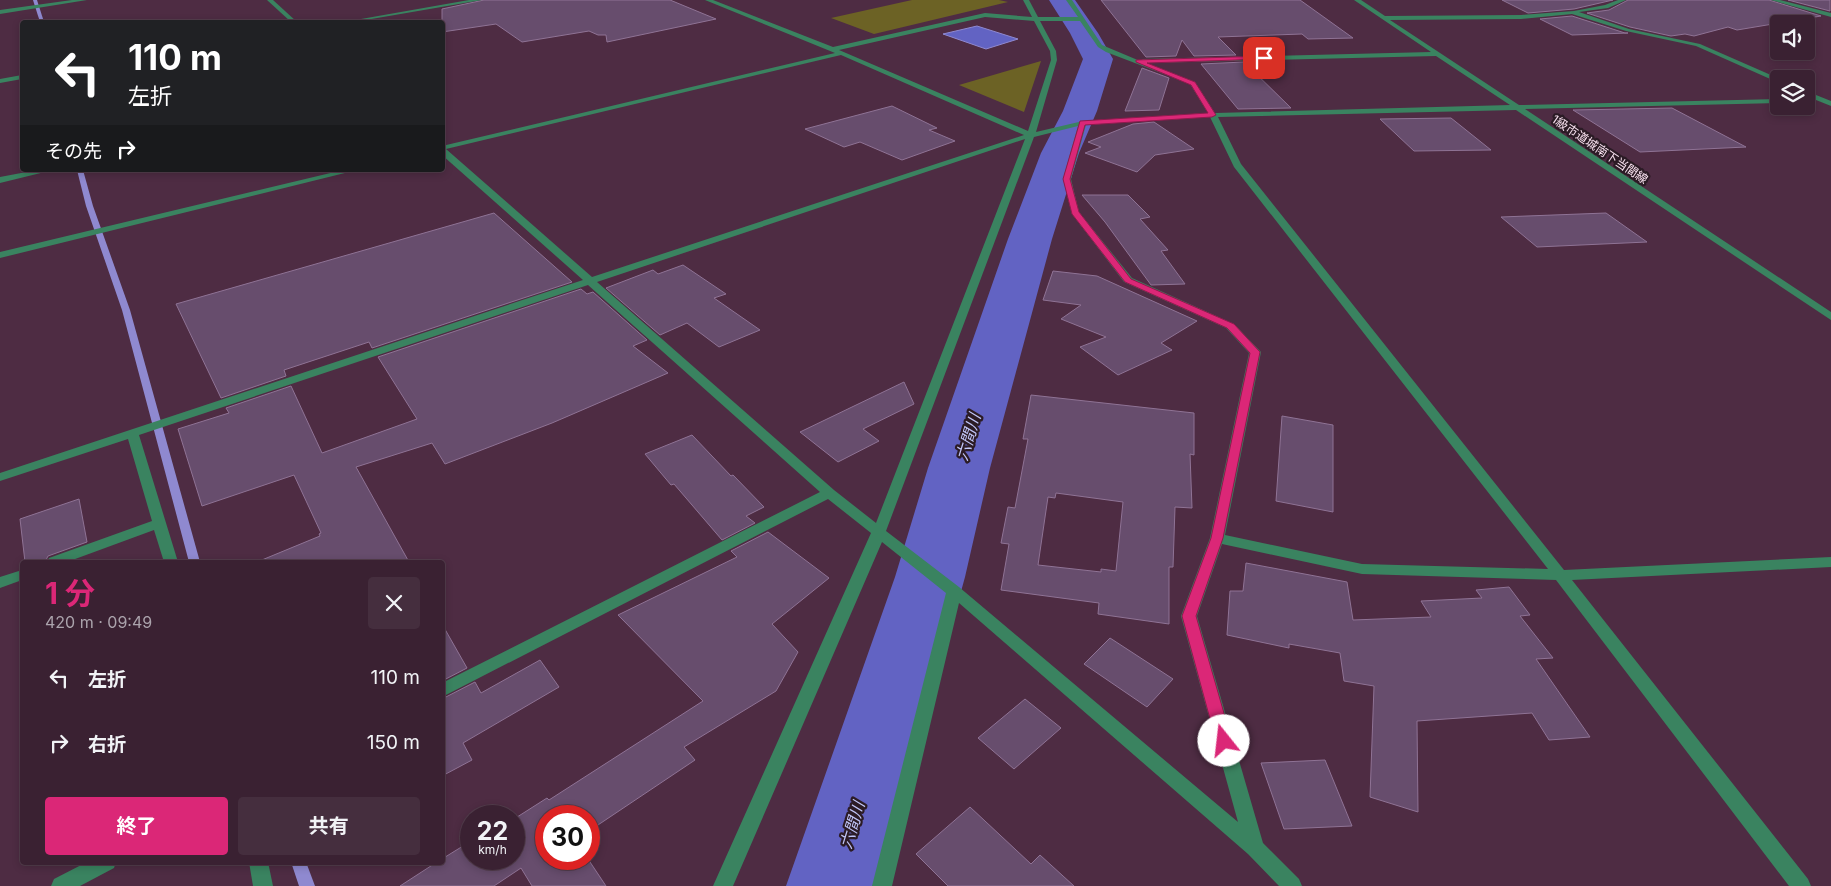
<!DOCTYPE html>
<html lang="ja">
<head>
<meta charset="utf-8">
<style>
	:root { --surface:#3a2132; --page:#452e3e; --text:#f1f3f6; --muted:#aba3ac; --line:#543e4d; --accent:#db2777 }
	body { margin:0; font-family:Inter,"Noto Sans JP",sans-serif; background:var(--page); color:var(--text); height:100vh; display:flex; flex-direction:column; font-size:19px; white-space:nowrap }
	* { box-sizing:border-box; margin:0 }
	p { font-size:16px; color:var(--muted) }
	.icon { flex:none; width:28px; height:28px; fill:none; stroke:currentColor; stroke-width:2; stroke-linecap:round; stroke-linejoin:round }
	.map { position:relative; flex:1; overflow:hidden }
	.sheet { position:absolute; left:20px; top:560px; width:425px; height:305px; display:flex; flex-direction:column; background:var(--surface); border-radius:5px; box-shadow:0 2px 8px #0003,0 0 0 1px var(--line) }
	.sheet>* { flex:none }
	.hud { position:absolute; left:20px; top:20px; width:425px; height:152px; border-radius:5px; box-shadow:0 2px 8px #0003,0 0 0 1px var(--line); background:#202124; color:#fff; overflow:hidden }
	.controls { position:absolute; left:1770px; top:15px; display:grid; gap:10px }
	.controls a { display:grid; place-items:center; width:45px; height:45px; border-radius:5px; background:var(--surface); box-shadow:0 2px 8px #0003,0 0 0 1px var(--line); font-size:25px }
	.speed { position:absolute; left:460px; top:805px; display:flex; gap:10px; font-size:25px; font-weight:700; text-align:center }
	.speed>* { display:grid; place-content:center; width:65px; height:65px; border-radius:50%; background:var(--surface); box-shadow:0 2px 8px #0003,0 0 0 1px var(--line); line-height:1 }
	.speed small { font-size:12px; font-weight:400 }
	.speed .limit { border:8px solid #d22; background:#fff; color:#111 }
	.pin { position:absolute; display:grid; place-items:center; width:42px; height:42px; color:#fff; margin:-21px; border-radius:10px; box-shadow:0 2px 8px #0006 }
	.me { position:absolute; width:55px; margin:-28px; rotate:344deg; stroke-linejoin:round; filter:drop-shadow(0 0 4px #0008) }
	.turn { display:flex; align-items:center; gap:18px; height:105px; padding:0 25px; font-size:22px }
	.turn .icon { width:65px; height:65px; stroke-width:2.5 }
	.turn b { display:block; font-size:35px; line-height:42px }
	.then { display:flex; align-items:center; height:48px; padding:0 25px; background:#0003; gap:10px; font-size:19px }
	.round { display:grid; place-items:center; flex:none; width:52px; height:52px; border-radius:5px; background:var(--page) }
	.overview { display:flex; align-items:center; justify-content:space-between; height:85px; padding:0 25px }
	h1 { font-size:30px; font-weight:700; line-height:38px; color:var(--accent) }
	.cta { display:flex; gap:10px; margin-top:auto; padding:10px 25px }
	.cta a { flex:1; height:58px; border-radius:5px; background:var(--accent); color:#fff; font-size:20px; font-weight:700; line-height:58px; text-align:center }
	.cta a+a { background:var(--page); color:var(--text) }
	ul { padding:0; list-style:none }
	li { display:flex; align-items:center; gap:15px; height:65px; padding:0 25px }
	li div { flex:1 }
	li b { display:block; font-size:19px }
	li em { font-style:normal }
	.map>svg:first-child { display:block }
</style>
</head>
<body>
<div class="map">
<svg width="1831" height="886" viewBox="0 0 1831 886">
	<rect width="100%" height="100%" fill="#4e2c43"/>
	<g fill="#6c6225">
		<polygon points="912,0 999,0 1008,2 874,34 831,18"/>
		<polygon points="1041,61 1024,112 959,85"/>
	</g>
	<polygon fill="#6263c3" stroke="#8f89d0" points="977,26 1018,39 986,49 943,34"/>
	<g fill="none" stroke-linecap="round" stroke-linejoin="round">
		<g fill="#8f89d0" fill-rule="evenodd">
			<polygon points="33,0 37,0 44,22 40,22"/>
			<polygon points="77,170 83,170 93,206 130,310 200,562 189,562 122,310 86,206"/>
			<polygon points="291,862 306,862 315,886 299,886"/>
		</g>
		<polygon fill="#6263c3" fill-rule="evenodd" points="1049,0 1075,0 1098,33 1113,59 1097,111 1079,153 1052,239 990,468 965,577 880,886 786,886 895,577 928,468 1008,239 1041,153 1063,111 1083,59 1070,33"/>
	</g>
	<g fill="#674d6d" stroke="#8f7395" fill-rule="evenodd">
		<polygon points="484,0 670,0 716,19 607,42 606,35 598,35 589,31 522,42 496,24 442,32 442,9"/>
		<polygon points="1101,0 1300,0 1353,38 1308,39 1302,34 1218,37 1236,55 1194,56 1182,40 1176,56 1146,57"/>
		<polygon points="1502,0 1613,0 1574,9 1528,13"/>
		<polygon points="1628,0 1769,0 1821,16 1737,30 1728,27 1694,36 1685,34 1671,36 1630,27 1587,13 1609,10"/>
		<polygon points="1788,0 1830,0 1830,11"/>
		<polygon points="1572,16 1625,33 1628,33 1572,35 1540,19"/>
		<polygon points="1244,62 1291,108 1238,109 1201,64"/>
		<polygon points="1142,68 1169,78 1159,110 1125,111"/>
		<polygon points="892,106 937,128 929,130 955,141 902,160 860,142 844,147 805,129"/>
		<polygon points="1672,108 1746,147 1640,152 1573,110"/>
		<polygon points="1451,118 1491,150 1414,151 1380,119"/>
		<polygon points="1154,122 1194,149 1155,155 1137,172 1085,153 1101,147 1088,142 1133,124"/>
		<polygon points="1082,195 1128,195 1150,217 1140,219 1168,250 1161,251 1185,284 1151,285 1105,222"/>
		<polygon points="494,213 572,282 372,348 369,342 284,370 286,376 221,398 176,304"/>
		<polygon points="1606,213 1647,242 1537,247 1501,217"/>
		<polygon points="683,265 726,294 714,298 760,330 719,347 687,323 660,335 606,288 653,270 658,274"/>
		<polygon points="1053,271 1097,276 1197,321 1161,343 1172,350 1118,375 1080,347 1106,337 1061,319 1081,305 1043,300"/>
		<polygon points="581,289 587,294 593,292 647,340 633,346 668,373 552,423 445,464 432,443 356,467 409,562 257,562 320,536 319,534 321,533 294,475 202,506 178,429 229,413 226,408 291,386 322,453 417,419 378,357"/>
		<polygon points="904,382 914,404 863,429 879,441 838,462 800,432"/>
		<path d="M1031,395L1194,413V455L1190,454L1192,508L1175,507L1173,567H1169V624L1098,614L1099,603L1001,590L1009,544L1001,543L1008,507L1015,508L1028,439H1023ZM1056,493L1123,502L1116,571L1101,569V572L1038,565L1048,497L1055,498Z"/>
		<polygon points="1282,416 1333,425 1333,512 1276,501"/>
		<polygon points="692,435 731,476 733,475 764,507 746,516 755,523 722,540 674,484 671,485 645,454"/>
		<polygon points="79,499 87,542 48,556 45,562 25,562 20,519"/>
		<polygon points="768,532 829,578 772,624 798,652 776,691 684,747 695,760 589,831 589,816 546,816 546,859 588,859 606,886 532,886 521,868 494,886 400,886 437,862 442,862 442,859 471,841 471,859 514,859 514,819 547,798 549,800 703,701 618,615 737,557 731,551"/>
		<polygon points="1246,563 1347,582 1353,620 1431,617 1421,601 1482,598 1476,590 1509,587 1530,615 1520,616 1553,658 1536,659 1590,737 1549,740 1532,713 1417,721 1418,812 1370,797 1374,686 1344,681 1340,653 1289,644 1289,648 1227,635 1230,591 1243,591"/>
		<polygon points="442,624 467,668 442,681"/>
		<polygon points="1110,638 1173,679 1147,707 1084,664"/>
		<polygon points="540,660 559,687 463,743 472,760 442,776 442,699 475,682 481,693"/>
		<polygon points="1025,699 1061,728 1014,769 978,738"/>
		<polygon points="1325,760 1352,826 1284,829 1261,763"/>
		<polygon points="970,807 1031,864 1040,855 1074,886 948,886 916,854"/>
	</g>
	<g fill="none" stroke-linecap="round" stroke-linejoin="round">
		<g fill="#3a8360" fill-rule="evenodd">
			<polygon points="72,0 87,0 0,14 0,10"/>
			<polygon points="267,0 273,0 297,22 291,22"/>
			<polygon points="469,0 482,0 354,22 344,22"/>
			<path d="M705,0H713L833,47L985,13L1032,17L1023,0H1029L1038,17H1078L1066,0H1072L1102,45L1140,61L1143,59L1431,52L1354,0H1361L1385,16L1521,15L1574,11L1605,5L1618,0H1626L1608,8L1579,12L1629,29L1700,44L1780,79L1779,83L1777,82L1696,46L1626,31L1572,14L1521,19L1390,20L1519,105L1779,99V103L1525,109L1831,312V320L1516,110L1218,117L1241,164L1564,570L1831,557V567L1572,580L1808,879L1811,886H1789L1556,580L1362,574L1222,544L1197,616L1263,843L1299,879L1302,886H1279L1248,854L959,603L892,886H872L946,593L882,542L733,886H713L871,533L828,499L442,697V683L820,492L588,285L139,435L178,562H164L154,530L67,562H47L49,558L152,521L128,439L0,481V473L583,280L442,155V146L835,53ZM985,17L1034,21L1050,51L1051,60L1028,131L839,50ZM1040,21H1080L1098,47L1106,52L1190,84L1208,113L1083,121L1036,132L1057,60L1056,51ZM841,55L1024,135L592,277L446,149ZM1436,56L1510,105L1215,113L1195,82L1146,63ZM1210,117L1234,167L1548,569L1362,564L1225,535L1261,352L1234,324L1132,278L1079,212L1071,179L1086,125ZM1078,126L1063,179L1072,214L1124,282L1226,328L1249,353L1210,538L1181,616L1238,822L959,587L886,531L1034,137ZM1025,139L876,523L834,490L597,282Z"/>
			<polygon points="1771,0 1780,0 1831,13 1831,17"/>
			<polygon points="22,75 22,79 0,83 0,79"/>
			<polygon points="1806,91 1831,101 1831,106 1806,96"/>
			<polygon points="37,170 53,170 0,183 0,177"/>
			<polygon points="343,170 357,170 0,258 0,252"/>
			<polygon points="22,570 22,580 0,588 0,577"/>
			<polygon points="87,862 116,862 114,868 80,886 51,886 54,879"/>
			<polygon points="249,862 268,862 273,886 253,886"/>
		</g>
	</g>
	<polygon fill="#db2777" stroke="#8e194d" points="1264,56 1266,59 1147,63 1195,82 1216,115 1212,117 1085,125 1070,179 1079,212 1131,279 1234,324 1260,352 1223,538 1196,616 1232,741 1230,746 1224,748 1219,746 1216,741 1182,616 1211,538 1250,353 1227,328 1125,282 1072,214 1063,179 1080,121 1208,113 1191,85 1136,62 1136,60"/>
	<g text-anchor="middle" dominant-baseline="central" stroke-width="4.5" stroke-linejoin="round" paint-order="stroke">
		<g font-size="12" fill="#f9e2f0" stroke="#2b1b25">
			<text transform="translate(1600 149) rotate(34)">1級市道城南下当間線</text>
		</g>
		<g font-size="16" font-style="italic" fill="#c0c5f7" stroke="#2b1b25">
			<text transform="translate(968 437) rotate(-73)">六間川</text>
			<text transform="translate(852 825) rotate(-73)">六間川</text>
		</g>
	</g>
</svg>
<div class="controls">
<a><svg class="icon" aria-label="sound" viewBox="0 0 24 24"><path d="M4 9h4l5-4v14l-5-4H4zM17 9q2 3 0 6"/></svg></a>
<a><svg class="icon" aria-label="layers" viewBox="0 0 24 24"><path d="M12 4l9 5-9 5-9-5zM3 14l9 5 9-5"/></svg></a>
</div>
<div class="speed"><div>22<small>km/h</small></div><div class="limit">30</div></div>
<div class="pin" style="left:1264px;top:58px;background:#d93025"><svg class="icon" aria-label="arrive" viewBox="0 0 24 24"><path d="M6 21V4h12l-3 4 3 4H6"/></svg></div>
<svg class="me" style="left:1224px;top:741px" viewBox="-20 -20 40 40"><circle r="19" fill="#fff"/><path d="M0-13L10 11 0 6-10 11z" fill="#db2777"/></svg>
<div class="hud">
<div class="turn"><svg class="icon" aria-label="left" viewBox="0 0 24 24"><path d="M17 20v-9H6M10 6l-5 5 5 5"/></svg><div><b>110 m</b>左折</div></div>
<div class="then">その先<svg class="icon" aria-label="right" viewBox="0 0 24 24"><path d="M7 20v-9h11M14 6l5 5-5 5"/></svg></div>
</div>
<section class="sheet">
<div class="overview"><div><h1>1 分</h1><p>420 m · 09:49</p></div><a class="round"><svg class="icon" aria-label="close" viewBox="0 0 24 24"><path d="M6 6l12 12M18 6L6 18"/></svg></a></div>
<ul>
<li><svg class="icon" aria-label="left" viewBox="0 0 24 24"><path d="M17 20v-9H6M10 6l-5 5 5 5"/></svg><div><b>左折</b></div><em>110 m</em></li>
<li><svg class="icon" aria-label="right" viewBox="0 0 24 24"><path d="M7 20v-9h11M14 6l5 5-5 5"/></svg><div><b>右折</b></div><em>150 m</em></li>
</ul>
<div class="cta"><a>終了</a><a>共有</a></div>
</section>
</div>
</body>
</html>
